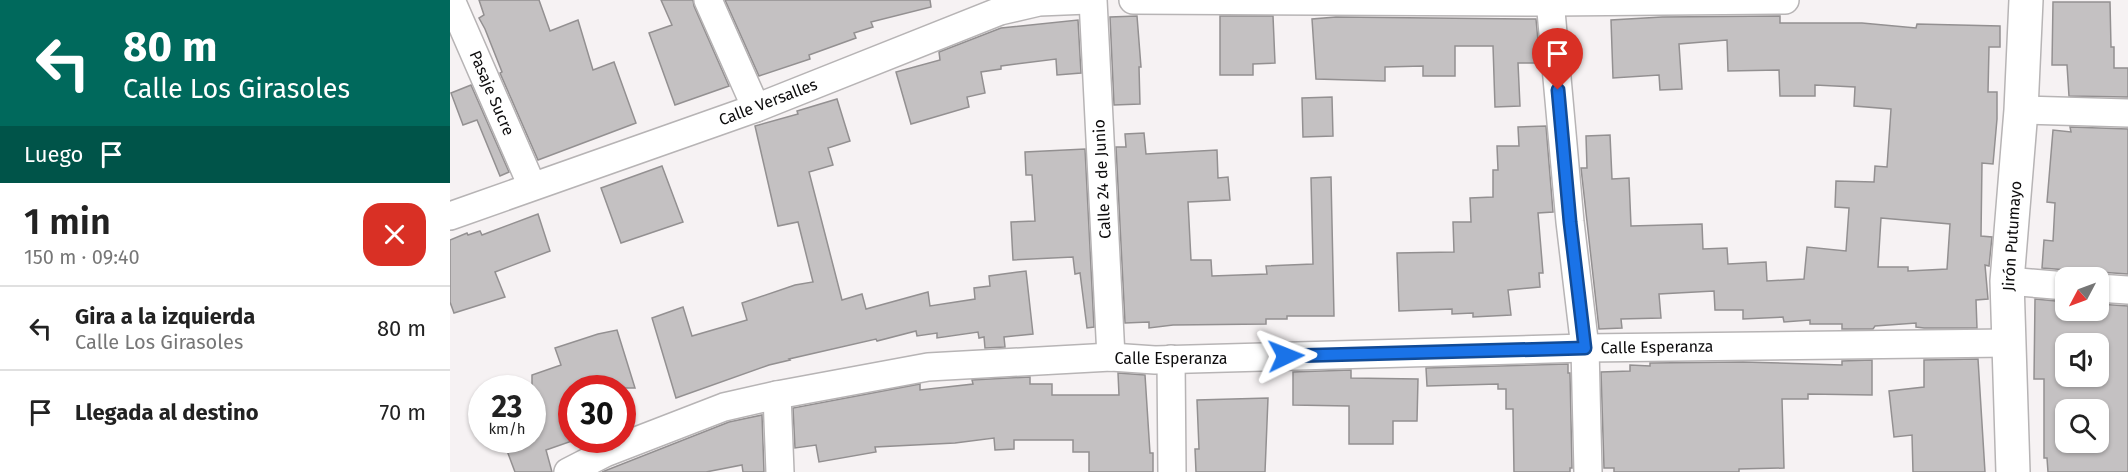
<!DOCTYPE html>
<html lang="es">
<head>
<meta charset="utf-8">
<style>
	:root { --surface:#fff; --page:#f6f6f6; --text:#222; --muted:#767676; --line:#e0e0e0 }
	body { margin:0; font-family:"Fira Sans",sans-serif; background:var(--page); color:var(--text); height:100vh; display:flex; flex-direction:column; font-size:22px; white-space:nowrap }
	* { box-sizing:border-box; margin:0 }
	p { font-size:20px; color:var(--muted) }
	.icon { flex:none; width:33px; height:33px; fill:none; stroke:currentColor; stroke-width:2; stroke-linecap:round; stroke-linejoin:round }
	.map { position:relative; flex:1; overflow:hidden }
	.details { display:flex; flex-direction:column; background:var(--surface); width:450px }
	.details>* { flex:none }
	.top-card { background:#00695c; color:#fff; overflow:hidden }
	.needle { width:39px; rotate:229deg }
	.tools { position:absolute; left:1605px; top:267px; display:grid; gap:12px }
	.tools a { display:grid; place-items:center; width:54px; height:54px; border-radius:12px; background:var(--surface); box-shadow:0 2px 4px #0004; font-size:30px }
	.speed { position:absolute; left:18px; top:375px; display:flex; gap:12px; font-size:30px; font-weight:700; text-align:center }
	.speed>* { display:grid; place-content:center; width:78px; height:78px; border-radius:50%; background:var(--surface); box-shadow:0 2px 4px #0004; line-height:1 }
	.speed small { font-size:15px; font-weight:400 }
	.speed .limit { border:9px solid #d22; background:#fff; color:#111 }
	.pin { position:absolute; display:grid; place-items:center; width:51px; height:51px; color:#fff; margin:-62px -26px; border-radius:50% 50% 50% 0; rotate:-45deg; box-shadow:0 0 6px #0007 }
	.pin .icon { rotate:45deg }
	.me { position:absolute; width:66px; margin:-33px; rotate:88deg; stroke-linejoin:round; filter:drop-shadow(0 0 4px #0008) }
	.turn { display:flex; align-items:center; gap:21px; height:126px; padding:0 24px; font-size:27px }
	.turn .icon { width:78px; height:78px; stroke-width:2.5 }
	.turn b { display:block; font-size:42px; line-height:51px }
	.then { display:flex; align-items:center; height:57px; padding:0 24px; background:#0003; gap:12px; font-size:22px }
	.round { display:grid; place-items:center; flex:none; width:63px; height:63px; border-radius:18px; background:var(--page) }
	.headline { display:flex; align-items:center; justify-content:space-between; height:102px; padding:0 24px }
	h1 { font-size:36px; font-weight:600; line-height:45px }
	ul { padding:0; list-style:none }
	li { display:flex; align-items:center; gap:18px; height:84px; padding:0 24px; border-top:2px solid var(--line) }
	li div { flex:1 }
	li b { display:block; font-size:22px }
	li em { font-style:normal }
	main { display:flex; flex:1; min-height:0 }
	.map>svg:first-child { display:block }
</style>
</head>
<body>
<main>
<section class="details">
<div class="top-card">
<div class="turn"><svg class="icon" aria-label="left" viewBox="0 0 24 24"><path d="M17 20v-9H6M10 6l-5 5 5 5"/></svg><div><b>80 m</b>Calle Los Girasoles</div></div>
<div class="then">Luego<svg class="icon" aria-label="arrive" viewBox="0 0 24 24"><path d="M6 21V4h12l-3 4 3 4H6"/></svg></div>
</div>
<div class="headline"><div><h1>1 min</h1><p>150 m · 09:40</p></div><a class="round" style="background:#d93025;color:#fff"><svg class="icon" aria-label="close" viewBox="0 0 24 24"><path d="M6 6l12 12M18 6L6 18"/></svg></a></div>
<ul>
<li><svg class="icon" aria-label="left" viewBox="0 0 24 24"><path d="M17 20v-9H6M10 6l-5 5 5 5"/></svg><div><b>Gira a la izquierda</b><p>Calle Los Girasoles</p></div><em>80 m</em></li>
<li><svg class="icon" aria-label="arrive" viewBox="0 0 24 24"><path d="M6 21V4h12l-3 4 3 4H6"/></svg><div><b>Llegada al destino</b></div><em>70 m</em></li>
</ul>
</section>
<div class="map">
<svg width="1678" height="472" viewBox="0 0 1678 472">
	<rect width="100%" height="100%" fill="#f6f2f3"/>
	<g fill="#c4c1c2" stroke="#939091" stroke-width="1.5" fill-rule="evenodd">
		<polygon points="29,0 89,0 100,31 128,20 143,70 164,62 186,123 88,160 50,73 52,72 35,29 29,18 34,15"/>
		<polygon points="211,0 243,0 244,6 279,86 225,105 199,33 222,25"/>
		<polygon points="275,0 480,0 481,7 421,22 423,27 404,33 406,38 359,55 360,59 309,76"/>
		<polygon points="1603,2 1660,2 1661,47 1664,47 1664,68 1678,68 1678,97 1619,96 1617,65 1602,65"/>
		<polygon points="687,16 691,67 689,67 690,104 664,105 660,17"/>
		<polygon points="770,16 823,16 825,63 803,64 803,75 770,75"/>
		<path d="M1330,16V23H1412L1466,28L1467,24L1550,26V47H1539L1538,92H1547V119L1543,164L1532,163L1531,236L1542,237L1539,266L1535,265L1538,299L1526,300L1527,328H1474L1466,327V323L1425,326L1423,329H1392V324H1360V320L1334,322L1333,317L1293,319V310H1265L1264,291L1209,294L1211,318L1171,319L1172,328L1149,329L1131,168H1137L1136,136L1160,135L1162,179L1179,178L1181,226L1252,224L1253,249L1277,248L1278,264L1316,262L1317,281L1354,279L1357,247L1396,251L1399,208L1385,207L1386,181L1424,182L1425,166L1437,167L1441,109L1404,106L1405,87L1365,85V96H1330L1329,70L1278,71L1277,40L1229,44L1232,89L1210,90L1209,75L1163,78L1161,20L1212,17ZM1431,218L1500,224L1497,269L1458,271V267H1428Z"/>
		<polygon points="886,17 1086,19 1090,63 1068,63 1070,106 1045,107 1043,46 1005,46 1005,76 973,76 973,66 935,67 935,81 866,79 862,19"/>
		<polygon points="628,20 631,73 607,75 606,59 551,66 551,69 531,72 535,93 517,97 519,107 461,124 446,72 490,60 489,52 551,28"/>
		<polygon points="21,85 59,172 50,176 27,120 13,125 1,93"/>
		<polygon points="882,97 883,136 853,137 852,98"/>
		<polygon points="387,99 400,141 378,148 383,165 359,172 392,300 412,294 416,309 478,292 480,306 525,299 524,288 540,286 539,276 576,271 583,334 554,337 555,347 535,348 534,337 529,338 528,332 487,338 487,333 467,336 466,331 427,341 426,339 339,359 340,360 319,365 226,398 202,318 233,307 242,336 297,320 292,303 345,285 363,282 348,222 328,226 305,126 348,114 347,111"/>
		<polygon points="1096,126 1103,212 1088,213 1093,273 1089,273 1090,287 1058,290 1061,315 1023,317 1023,313 1002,314 1002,309 949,311 947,253 1004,252 1003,222 1021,222 1020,198 1043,197 1043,170 1048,170 1047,146 1069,146 1068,127"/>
		<polygon points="1620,127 1678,129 1678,274 1649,272 1642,274 1637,278 1629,278 1624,273 1618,270 1592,268 1594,240 1603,241 1605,203 1597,202 1603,130 1621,132"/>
		<polygon points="694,133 696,154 767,150 768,178 778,177 780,200 738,202 741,260 761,260 762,276 817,274 816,266 863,264 861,178 881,177 884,316 837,316 837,319 816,319 816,324 723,325 699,328 699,322 675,323 666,147 676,147 675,134"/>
		<polygon points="635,149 644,327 637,328 630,273 625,274 623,257 563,260 561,222 585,221 582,175 576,175 575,152"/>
		<polygon points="212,166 233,222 171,243 151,188"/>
		<polygon points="88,214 100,251 45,272 55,297 4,313 0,302 0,240 17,233 18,235 30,231 32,235"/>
		<path d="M1585,299L1616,302V310H1648V304L1678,306V472H1598L1597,458H1594V379H1584ZM1616,344H1648V376H1616ZM1616,410H1648V442H1616Z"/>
		<polygon points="167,330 185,388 122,388 122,441 96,450 102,472 65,472 53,440 82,440 82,375 111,365 105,348 148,334"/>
		<polygon points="1528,359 1535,472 1463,472 1462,435 1444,437 1439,391 1474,387 1474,360"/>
		<polygon points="1422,360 1422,395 1358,394 1358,399 1332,399 1334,468 1289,469 1289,472 1164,472 1164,468 1154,468 1151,372 1180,371 1180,365 1200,366 1200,363 1293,362 1392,365 1392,361"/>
		<polygon points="1118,364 1118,373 1120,373 1122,468 1120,468 1120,472 1064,472 1063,409 1056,409 1056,389 1048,389 1048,384 977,386 976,368"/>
		<polygon points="901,370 901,378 968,379 967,421 943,421 943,444 899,444 899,406 843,405 843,372"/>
		<polygon points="668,373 695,375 700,453 703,453 703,472 639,472 639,452 623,452 623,440 564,440 564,449 545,450 544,438 505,443 425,447 426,452 369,462 366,445 345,448 343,408 470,384 470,390 523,384 522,380 580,377 580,384 602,384 602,395 669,395"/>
		<polygon points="818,398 815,472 746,472 745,449 749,449 747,400"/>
		<polygon points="312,415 314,472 293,472 292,465 256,472 152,472 279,422"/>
	</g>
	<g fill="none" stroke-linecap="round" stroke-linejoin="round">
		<g stroke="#b7b4b5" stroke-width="30">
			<g id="street">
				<polyline points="1,0 82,186"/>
				<polyline points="258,0 306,108"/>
				<polyline points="643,0 661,357"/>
				<polyline points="683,0 1100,2 1335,0"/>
				<polyline points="1100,0 1120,222 1135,348 1138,472"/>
				<polyline points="1571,110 1678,113"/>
				<polyline points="0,216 306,108 550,11 589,2 638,0"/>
				<polyline points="1557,281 1616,286"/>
				<polyline points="1648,288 1678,290"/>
				<polyline points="721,359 722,472"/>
				<polyline points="327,395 330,472"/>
				<polyline points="118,472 155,453 274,407 327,395 478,367 661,357 705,360 1135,348 1558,343"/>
			</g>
		</g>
		<g stroke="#b7b4b5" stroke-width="36">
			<polyline id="secondary" points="1563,472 1557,281 1571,110 1576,0"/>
		</g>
		<use href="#street" stroke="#fff" stroke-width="27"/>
		<use href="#secondary" stroke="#fff" stroke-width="33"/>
	</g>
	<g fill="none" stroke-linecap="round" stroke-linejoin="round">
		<g stroke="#114b97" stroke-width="15">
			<polyline id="route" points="836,356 1135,348 1120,222 1108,90"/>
		</g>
		<use href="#route" stroke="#1a73e8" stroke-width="10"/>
	</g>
	<g text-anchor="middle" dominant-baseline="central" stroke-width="4.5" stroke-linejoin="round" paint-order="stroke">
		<g font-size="16" fill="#0c0b0c" stroke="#fff">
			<text transform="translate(42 93) rotate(67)">Pasaje Sucre</text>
			<text transform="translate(318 102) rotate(-21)">Calle Versalles</text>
			<text transform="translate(652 179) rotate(-93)">Calle 24 de Junio</text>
			<text transform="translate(1562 236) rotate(-86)">Jirón Putumayo</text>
			<text transform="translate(1207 347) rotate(-1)">Calle Esperanza</text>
			<text x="721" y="358">Calle Esperanza</text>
		</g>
	</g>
</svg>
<div class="tools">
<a><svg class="needle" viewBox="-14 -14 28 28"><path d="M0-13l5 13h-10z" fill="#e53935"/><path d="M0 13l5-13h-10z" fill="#767676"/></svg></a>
<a><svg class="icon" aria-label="sound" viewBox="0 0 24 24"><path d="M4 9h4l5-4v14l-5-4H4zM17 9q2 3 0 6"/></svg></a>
<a><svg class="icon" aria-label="search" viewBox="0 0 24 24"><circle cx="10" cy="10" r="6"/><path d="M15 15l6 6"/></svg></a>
</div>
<div class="speed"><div>23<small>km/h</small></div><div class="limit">30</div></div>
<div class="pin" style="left:1108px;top:90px;background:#d93025"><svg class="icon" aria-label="arrive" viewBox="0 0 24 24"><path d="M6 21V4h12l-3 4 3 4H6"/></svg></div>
<svg class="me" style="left:836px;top:356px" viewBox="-20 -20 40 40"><path d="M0-17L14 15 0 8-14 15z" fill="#1a73e8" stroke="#fff" stroke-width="4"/></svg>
</div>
</main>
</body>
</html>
